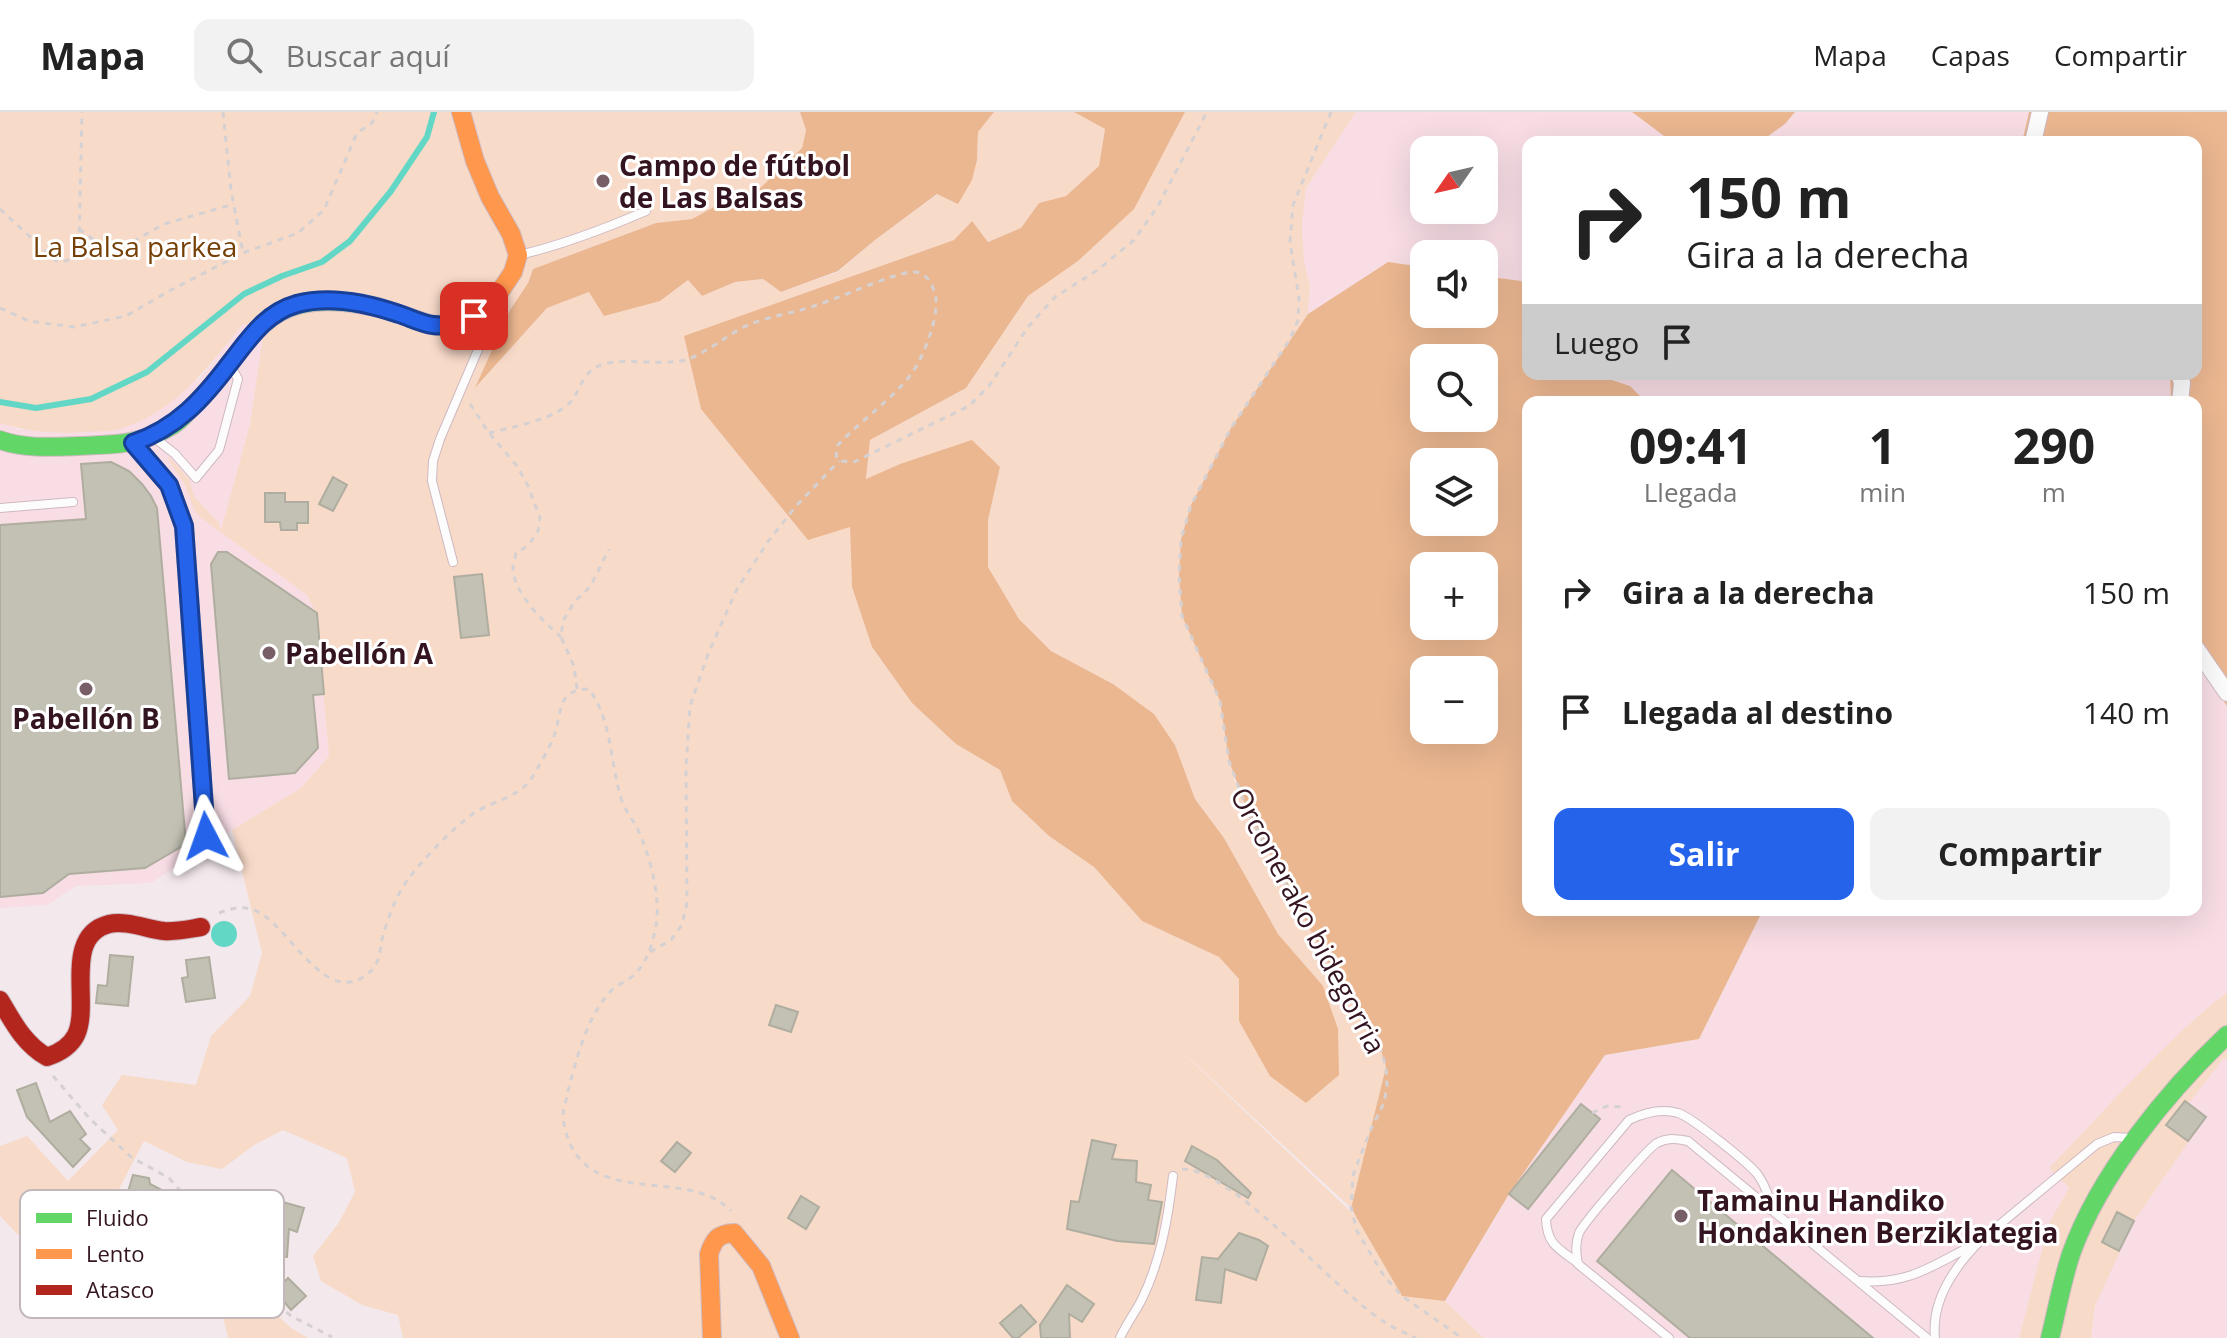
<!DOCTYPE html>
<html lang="es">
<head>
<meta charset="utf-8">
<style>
	:root { --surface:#fff; --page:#f2f2f2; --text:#222; --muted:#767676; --line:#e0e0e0; --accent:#2563eb }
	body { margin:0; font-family:"Open Sans",sans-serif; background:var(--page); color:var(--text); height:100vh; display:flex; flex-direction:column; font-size:30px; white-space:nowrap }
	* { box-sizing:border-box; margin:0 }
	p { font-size:26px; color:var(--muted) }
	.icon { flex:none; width:44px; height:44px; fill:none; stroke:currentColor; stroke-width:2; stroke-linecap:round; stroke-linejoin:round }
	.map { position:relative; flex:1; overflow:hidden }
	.details { position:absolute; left:1522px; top:284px; width:680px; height:520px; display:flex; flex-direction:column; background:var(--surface); border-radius:16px; box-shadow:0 8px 32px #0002 }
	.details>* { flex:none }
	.top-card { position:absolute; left:1522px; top:24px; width:680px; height:244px; border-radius:16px; box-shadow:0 8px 32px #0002; background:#fff; color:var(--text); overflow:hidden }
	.needle { width:52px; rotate:236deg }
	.fabs { position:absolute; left:1410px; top:24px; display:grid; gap:16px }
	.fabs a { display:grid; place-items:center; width:88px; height:88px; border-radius:16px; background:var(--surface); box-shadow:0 8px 32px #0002; font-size:40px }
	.pin { position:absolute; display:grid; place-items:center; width:68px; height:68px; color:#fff; margin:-34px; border-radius:16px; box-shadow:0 4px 12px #0006 }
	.me { position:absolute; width:88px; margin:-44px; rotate:356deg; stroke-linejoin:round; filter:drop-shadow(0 0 6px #0008) }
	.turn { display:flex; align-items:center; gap:28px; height:168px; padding:0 32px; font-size:36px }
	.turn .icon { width:104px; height:104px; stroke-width:2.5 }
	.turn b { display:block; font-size:56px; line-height:68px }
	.then { display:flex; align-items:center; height:76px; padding:0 32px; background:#0003; gap:16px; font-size:30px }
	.eta { display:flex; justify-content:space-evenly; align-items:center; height:136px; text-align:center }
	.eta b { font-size:48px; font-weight:700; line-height:56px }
	.cta { display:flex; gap:16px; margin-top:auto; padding:16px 32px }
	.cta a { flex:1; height:92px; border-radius:16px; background:var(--accent); color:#fff; font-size:32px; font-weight:700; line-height:92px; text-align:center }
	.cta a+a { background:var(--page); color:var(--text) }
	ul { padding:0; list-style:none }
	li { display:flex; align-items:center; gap:24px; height:120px; padding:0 32px }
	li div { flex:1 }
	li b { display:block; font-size:30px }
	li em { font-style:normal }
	header { display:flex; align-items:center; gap:48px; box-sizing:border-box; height:112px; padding:0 40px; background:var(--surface); border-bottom:2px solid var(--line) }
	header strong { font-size:38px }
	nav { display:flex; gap:44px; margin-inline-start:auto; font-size:28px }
	.search { width:560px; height:72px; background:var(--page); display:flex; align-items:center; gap:20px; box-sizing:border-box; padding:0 28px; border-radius:16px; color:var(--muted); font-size:30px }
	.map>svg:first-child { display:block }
</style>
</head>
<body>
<header>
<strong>Mapa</strong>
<div class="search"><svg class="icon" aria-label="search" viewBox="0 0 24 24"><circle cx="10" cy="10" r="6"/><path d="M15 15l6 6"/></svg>Buscar aquí</div>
<nav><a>Mapa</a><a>Capas</a><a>Compartir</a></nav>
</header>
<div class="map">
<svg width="2227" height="1226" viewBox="0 0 2227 1226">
	<rect width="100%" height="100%" fill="#f3e8eb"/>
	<g fill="#f8dde5" fill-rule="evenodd">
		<path d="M1356,0H1632L1672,30H1528V177L1521,169L1484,164V142H1424V155L1388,150L1308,202L1310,174L1304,149L1302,114L1306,76ZM1424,38H1484V98H1424Z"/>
		<polygon points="1795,0 2029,0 2021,30 1760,30 1785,12"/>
		<polygon points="243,212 265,218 250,312 221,420 307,483 317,501 329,644 301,676 232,718 151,771 76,774 47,793 0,796 0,311 20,318 198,268"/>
		<polygon points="1593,262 2170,262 2171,290 1646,290 1629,274"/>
		<polygon points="2196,547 2227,594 2227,880 2205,898 2173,928 2049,1056 2069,1076 2049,1111 2019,1226 1484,1226 1445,1189 1509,1082 1605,943 1699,927 1763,798 2196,798"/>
		<polygon points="2224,946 2227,948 2227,1226 2091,1226 2095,1194 2119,1139 2134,1109 2206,1005 2189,991"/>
	</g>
	<g fill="#f8dac9">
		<path d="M0,0H800L806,18L802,36L757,79H730L723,90L692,107L656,111L533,157L528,171L510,198L478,273L547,196L589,180L660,189L688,168L702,184L735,170L763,167L781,180L838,160L875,128L938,82L958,91L977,48L978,20L994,0H1074L1105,17L1099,55L1066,84L1039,91L1021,116L988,130L972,109L954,128L685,224L850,415L852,475L872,535L912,591L956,632L1000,658L1012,689L1049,724L1094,755L1142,809L1219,845L1239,867V909L1323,875L1278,822L1224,726L1195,687L1175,633L1154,602L1113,572L1051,539L1019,507L988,455V408L1000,355L900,352L866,368L870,328L966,276L1028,184L1078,149L1168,33L1185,0H1356L1306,76L1302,114L1304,149L1310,174L1308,202L1231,316L1191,393L1181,427L1182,504L1220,589L1229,649L1237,676L1248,701L1289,780L1377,925L1386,955L1351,1096L1160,919L1484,1226H403L398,1203L362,1193L321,1169L313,1144L338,1112L355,1080L347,1046L283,1018L254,1033L222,1057L187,1050L144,1029L119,1077L112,1102L82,1150L24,1129L0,1104V1034L27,1024L68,1069L118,1018L102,993L122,963L196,973L211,924L250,884L262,841L232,718L301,676L329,644L316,501L307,483L201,406L194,398L185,373L168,347L169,345L189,367L194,384L218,410L221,418L250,312L264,218L243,212C208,255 177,298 123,316C112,320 98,319 86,320C57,322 27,320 0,311Z"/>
		<path d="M2227,880V948L2224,946L2189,991L2206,1005L2134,1109L2095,1194L2091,1226H2019L2049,1111L2069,1076L2049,1056C2107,997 2162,931 2227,880Z"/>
		<polygon points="234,1183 256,1184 291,1216 308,1226 228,1226 223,1205"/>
	</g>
	<g fill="#ebb791" fill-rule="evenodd">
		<polygon points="800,0 994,0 978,20 977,48 972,68 958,92 937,82 875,128 838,159 781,180 763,167 735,170 702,184 688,168 660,189 604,204 589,180 547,196 475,276 510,198 528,171 533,157 656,111 692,107 723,90 730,79 757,79 802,36 806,18"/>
		<polygon points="1074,0 1185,0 1134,97 1078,149 1028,184 966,276 870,328 866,367 900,352 972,328 1000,355 988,408 988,455 1019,507 1051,539 1113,572 1154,602 1175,633 1195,687 1224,726 1278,822 1323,874 1338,917 1339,963 1306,991 1270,964 1239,909 1239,867 1219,845 1142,809 1094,755 1049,724 1012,689 1000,658 956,632 912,591 872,535 852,475 850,415 808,428 701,297 684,224 954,128 972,109 988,130 1021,116 1039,91 1066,84 1099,54 1105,17"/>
		<polygon points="1632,0 1795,0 1785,12 1760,30 1672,30"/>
		<polygon points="2029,0 2227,0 2227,594 2196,547 2196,290 2171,290 2170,262 2196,262 2196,30 2022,30"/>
		<path d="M1388,150L1424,155V202H1484V164L1521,169L1528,177V262H1593L1630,274L1646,290H1528V798H1763L1699,927L1605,943L1509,1082L1445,1189L1402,1184L1351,1096L1386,955L1377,925L1329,853L1248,701L1229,649L1220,589L1182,504L1179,464L1181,427L1191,393L1231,316L1263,268L1308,202ZM1484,246V306H1424V246ZM1484,350V410H1424V350ZM1484,454V514H1424V454ZM1424,558H1484V618H1424Z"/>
	</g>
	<circle fill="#63d7c5" cx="224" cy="822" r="13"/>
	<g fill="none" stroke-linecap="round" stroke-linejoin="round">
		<polyline stroke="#63d7c5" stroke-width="6" points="0,290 36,296 91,287 147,260 244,182 282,164 322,150 350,129 391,79 427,25 434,0"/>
	</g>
	<g fill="#c3c1b3" stroke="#afad9f" stroke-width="2">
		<polygon points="111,350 129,359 142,372 151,384 157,396 186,732 145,756 69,762 43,781 0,785 0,413 86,407 81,352"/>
		<polygon points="333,365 347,373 333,399 319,392"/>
		<polygon points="265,381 285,381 285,390 308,390 308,411 297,411 297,418 281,418 280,410 265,410"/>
		<polygon points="218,440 227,440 317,501 324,582 313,583 318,636 295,661 229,667 211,452"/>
		<polygon points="482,462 489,523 461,526 454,465"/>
		<polygon points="110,843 133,845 128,894 96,891 98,873 107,874"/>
		<polygon points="209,845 215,886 186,890 182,866 188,865 186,848"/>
		<polygon points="776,893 798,900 791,920 769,913"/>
		<polygon points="36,971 50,1010 70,999 86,1022 80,1027 90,1037 73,1055 27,1005 17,978"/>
		<polygon points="2185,989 2206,1005 2188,1029 2166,1013"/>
		<polygon points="1581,992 1600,1007 1528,1097 1509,1082"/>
		<polygon points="1092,1028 1116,1033 1112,1047 1137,1049 1136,1070 1151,1073 1148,1088 1162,1090 1154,1132 1117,1129 1067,1117 1071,1089 1079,1090"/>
		<polygon points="677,1030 691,1041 675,1060 661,1049"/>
		<polygon points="1192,1034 1217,1048 1251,1081 1248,1086 1185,1049"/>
		<polygon points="1672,1058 1873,1226 1690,1226 1597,1149"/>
		<polygon points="133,1063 149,1066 150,1072 166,1080 178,1093 166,1106 160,1097 153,1101 125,1090"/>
		<polygon points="801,1084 819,1095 806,1117 788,1106"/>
		<polygon points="279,1089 304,1096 297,1120 289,1117 287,1145 263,1142 266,1111 272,1113"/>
		<polygon points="2117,1100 2134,1109 2119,1139 2102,1130"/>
		<polygon points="1239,1121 1259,1128 1268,1134 1256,1168 1225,1157 1221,1191 1196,1188 1202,1145 1218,1147"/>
		<polygon points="288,1166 306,1184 291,1198 275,1179"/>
		<polygon points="1067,1173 1094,1192 1082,1210 1069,1202 1070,1226 1041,1226 1040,1213"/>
		<polygon points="1021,1193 1036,1210 1018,1226 1013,1226 1000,1211"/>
	</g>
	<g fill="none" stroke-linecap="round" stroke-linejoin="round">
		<g stroke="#ceb9c0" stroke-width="10">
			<g id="lane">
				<path d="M519,143C563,133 604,117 646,99"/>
				<polyline points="156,327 175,342 196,366 219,338 238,267 230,253"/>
				<polyline points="0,396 73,390"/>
				<polyline points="453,450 432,369 433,349 440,327 489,212 489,200"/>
				<path d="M1578,1151C1559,1137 1547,1133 1546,1107L1629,1008C1644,1001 1661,996 1678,1001C1690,1004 1750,1052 1758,1063C1765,1073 1770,1085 1770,1098"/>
				<path d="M1859,1169C1908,1173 1932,1154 1973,1133"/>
				<path d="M1120,1226C1126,1212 1135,1201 1142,1187C1161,1148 1168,1106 1173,1064"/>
				<path d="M1669,1226L1578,1152C1576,1141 1575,1132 1579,1121C1584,1110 1648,1036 1657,1031C1669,1025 1676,1027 1688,1029L1927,1226"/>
				<path d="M1935,1226C1931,1188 1955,1154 1981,1128L2097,1032L2114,1025L2132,1026"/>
			</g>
		</g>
		<g stroke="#ceb9c0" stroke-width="18">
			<g id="street">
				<polyline points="2033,30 2040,0"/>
				<polyline points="2179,262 2182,271 2180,290"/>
				<polyline points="2196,536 2227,581"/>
			</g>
		</g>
		<g stroke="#ceb9c0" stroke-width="20">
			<g id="fast">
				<path d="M0,328C24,337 53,335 79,334C117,332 138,334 173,313C181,308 188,299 195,292C253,234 259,175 359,192"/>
				<polyline points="133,331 169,373 184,414 206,724"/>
				<path d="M2050,1226C2057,1198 2062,1169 2071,1142C2099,1063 2167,980 2227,923"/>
			</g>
		</g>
		<g stroke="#ceb9c0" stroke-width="20">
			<g id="slow">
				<polyline points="359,192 378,195 432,213 459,212 489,196 513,160 518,143 511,122 490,85 475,49 461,0"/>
				<path d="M712,1226L709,1142C714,1127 718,1122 734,1121L761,1154L790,1226"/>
			</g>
		</g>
		<g stroke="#ceb9c0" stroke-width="20">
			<path id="jam" d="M0,888C13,910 24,932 47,945C59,941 70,935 76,923C91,892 62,824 109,812C126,808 147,817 164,819C177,820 189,817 201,815"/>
		</g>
		<g stroke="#d5d1d2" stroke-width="3" stroke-dasharray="6 6" stroke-linecap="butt">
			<polyline points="223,0 231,78 243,141"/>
			<polyline points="1331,0 1293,93 1290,130 1299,186 1298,208 1290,227 1231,316 1191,393 1181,427 1179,464 1182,504 1220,589 1229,649 1248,701 1329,853 1377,925 1386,955 1387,974 1384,991 1370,1019 1353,1063 1351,1096 1357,1119 1384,1164 1402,1184 1462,1226"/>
			<polyline points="0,97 56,149 67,149 79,133 82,0"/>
			<polyline points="79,117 95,129 108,135 132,130 164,112 234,92"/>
			<polyline points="0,196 29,209 74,215 126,204 171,178 243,141 298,121 324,98 357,21 372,11 377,0"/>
			<path d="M470,292L489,321L517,354L528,374L540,406L538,419L529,433L516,441C516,442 513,454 513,454C512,480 543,509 561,525"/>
			<path d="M489,321C512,315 559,307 573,287C579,278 583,264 593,257C613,242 662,256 689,247C711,238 730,220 753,211C772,204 792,201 811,195C839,186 864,174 891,165C899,163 907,160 915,160C928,161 934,175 936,187C938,207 924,244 912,261C891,289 861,308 838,333L836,344L839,349L854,350L969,294L989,274L1028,215L1055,185L1099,157L1134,128L1158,94L1207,0"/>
			<polyline points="577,577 574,554 561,525 563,509 575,489 590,475 609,437"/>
			<path d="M219,801C230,797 242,793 254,798C288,811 319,887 360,867C367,864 374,857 377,850C381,843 380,834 382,827C388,806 396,783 409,766C426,744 452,717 474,701C491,690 519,685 531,667C538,656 549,637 554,624C562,602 556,577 589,577C612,608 610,650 621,686C624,698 633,707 638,718C650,745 661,784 656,813C653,830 648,849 635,862C628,869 617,872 610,880C586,906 577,946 568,979C567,987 563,996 563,1003C563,1011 567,1025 570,1032C600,1095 689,1055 731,1099"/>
			<polyline points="650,840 671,828 682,813 687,791 686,655 690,594 708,542 737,477 767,431 796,394 839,349"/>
			<polyline points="53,964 90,1007 131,1045 169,1066 195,1095 227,1125 252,1170 291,1204 332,1225"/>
			<polyline points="1592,1001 1607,994 1625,995"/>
			<path d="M1182,1057C1233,1057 1335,1179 1383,1209C1393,1216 1405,1221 1416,1226"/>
		</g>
		<use href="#lane" stroke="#fdfcfc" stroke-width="8"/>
		<use href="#street" stroke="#fdfcfc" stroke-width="16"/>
		<use href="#fast" stroke="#63d668" stroke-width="18"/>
		<use href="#slow" stroke="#ff974d" stroke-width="18"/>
		<use href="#jam" stroke="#b3261e" stroke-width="18"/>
	</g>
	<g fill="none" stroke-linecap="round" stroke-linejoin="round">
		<g stroke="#184099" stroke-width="20">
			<path id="route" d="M206,724L184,414L169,373L133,331C177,316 203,287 230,251C249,227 265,201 297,192C330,183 367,191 399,202C409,205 422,212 433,213C448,215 461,210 474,204"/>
		</g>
		<use href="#route" stroke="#2563eb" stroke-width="14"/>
	</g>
	<g fill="#775e67" stroke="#fff" stroke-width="3">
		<circle cx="603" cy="69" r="8"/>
		<circle cx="269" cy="541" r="8"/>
		<circle cx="86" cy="577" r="8"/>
		<circle cx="1681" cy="1104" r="8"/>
	</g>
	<g text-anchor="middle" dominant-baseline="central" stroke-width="6" stroke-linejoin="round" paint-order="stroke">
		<g font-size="28" font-weight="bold" fill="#341420" stroke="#fff" text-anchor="start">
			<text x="619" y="53">Campo de fútbol<tspan x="619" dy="32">de Las Balsas</tspan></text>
			<text x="285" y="541">Pabellón A</text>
			<text x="86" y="606" text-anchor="middle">Pabellón B</text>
			<text x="1697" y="1088">Tamainu Handiko<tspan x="1697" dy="32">Hondakinen Berziklategia</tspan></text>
		</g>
		<g font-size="28" fill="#763f05" stroke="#fff">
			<text x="135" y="134">La Balsa parkea</text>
		</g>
		<g font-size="28" fill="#341420" stroke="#fff">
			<text transform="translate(1309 808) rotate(62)">Orconerako bidegorria</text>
		</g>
	</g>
	<rect x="20" y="1078" width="264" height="128" rx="12" fill="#fff" stroke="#c2b8bc" stroke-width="2"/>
	<rect x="36" y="1101" width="36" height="10" fill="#63d668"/>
	<rect x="36" y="1137" width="36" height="10" fill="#ff974d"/>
	<rect x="36" y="1173" width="36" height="10" fill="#b3261e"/>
	<g font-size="22" fill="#341420">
		<text x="86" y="1114">Fluido</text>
		<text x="86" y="1150">Lento</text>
		<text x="86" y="1186">Atasco</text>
	</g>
</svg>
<div class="fabs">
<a><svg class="needle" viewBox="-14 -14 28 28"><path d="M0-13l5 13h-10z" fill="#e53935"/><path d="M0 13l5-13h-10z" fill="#767676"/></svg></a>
<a><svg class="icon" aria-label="sound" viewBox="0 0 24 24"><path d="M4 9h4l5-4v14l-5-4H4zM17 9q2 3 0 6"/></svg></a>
<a><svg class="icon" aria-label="search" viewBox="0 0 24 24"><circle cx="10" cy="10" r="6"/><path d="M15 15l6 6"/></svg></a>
<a><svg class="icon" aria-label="layers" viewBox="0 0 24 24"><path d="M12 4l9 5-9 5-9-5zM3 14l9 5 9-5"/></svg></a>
<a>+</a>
<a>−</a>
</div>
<div class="pin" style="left:474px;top:204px;background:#d93025"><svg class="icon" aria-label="arrive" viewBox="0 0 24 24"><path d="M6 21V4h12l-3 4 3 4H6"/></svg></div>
<svg class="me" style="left:206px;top:724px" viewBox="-20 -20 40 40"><path d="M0-17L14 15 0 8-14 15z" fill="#2563eb" stroke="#fff" stroke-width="4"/></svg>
<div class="top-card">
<div class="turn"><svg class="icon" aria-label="right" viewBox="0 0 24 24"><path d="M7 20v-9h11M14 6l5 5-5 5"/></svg><div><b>150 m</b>Gira a la derecha</div></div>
<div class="then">Luego<svg class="icon" aria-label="arrive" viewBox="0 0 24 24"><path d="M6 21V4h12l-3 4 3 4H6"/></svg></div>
</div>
<section class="details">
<div class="eta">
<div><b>09:41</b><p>Llegada</p></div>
<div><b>1</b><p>min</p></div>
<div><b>290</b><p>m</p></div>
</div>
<ul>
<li><svg class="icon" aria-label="right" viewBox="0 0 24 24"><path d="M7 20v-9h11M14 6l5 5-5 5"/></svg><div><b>Gira a la derecha</b></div><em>150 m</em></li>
<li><svg class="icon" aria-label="arrive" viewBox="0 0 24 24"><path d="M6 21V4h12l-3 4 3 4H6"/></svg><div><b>Llegada al destino</b></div><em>140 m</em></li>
</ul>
<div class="cta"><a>Salir</a><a>Compartir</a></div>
</section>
</div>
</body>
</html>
